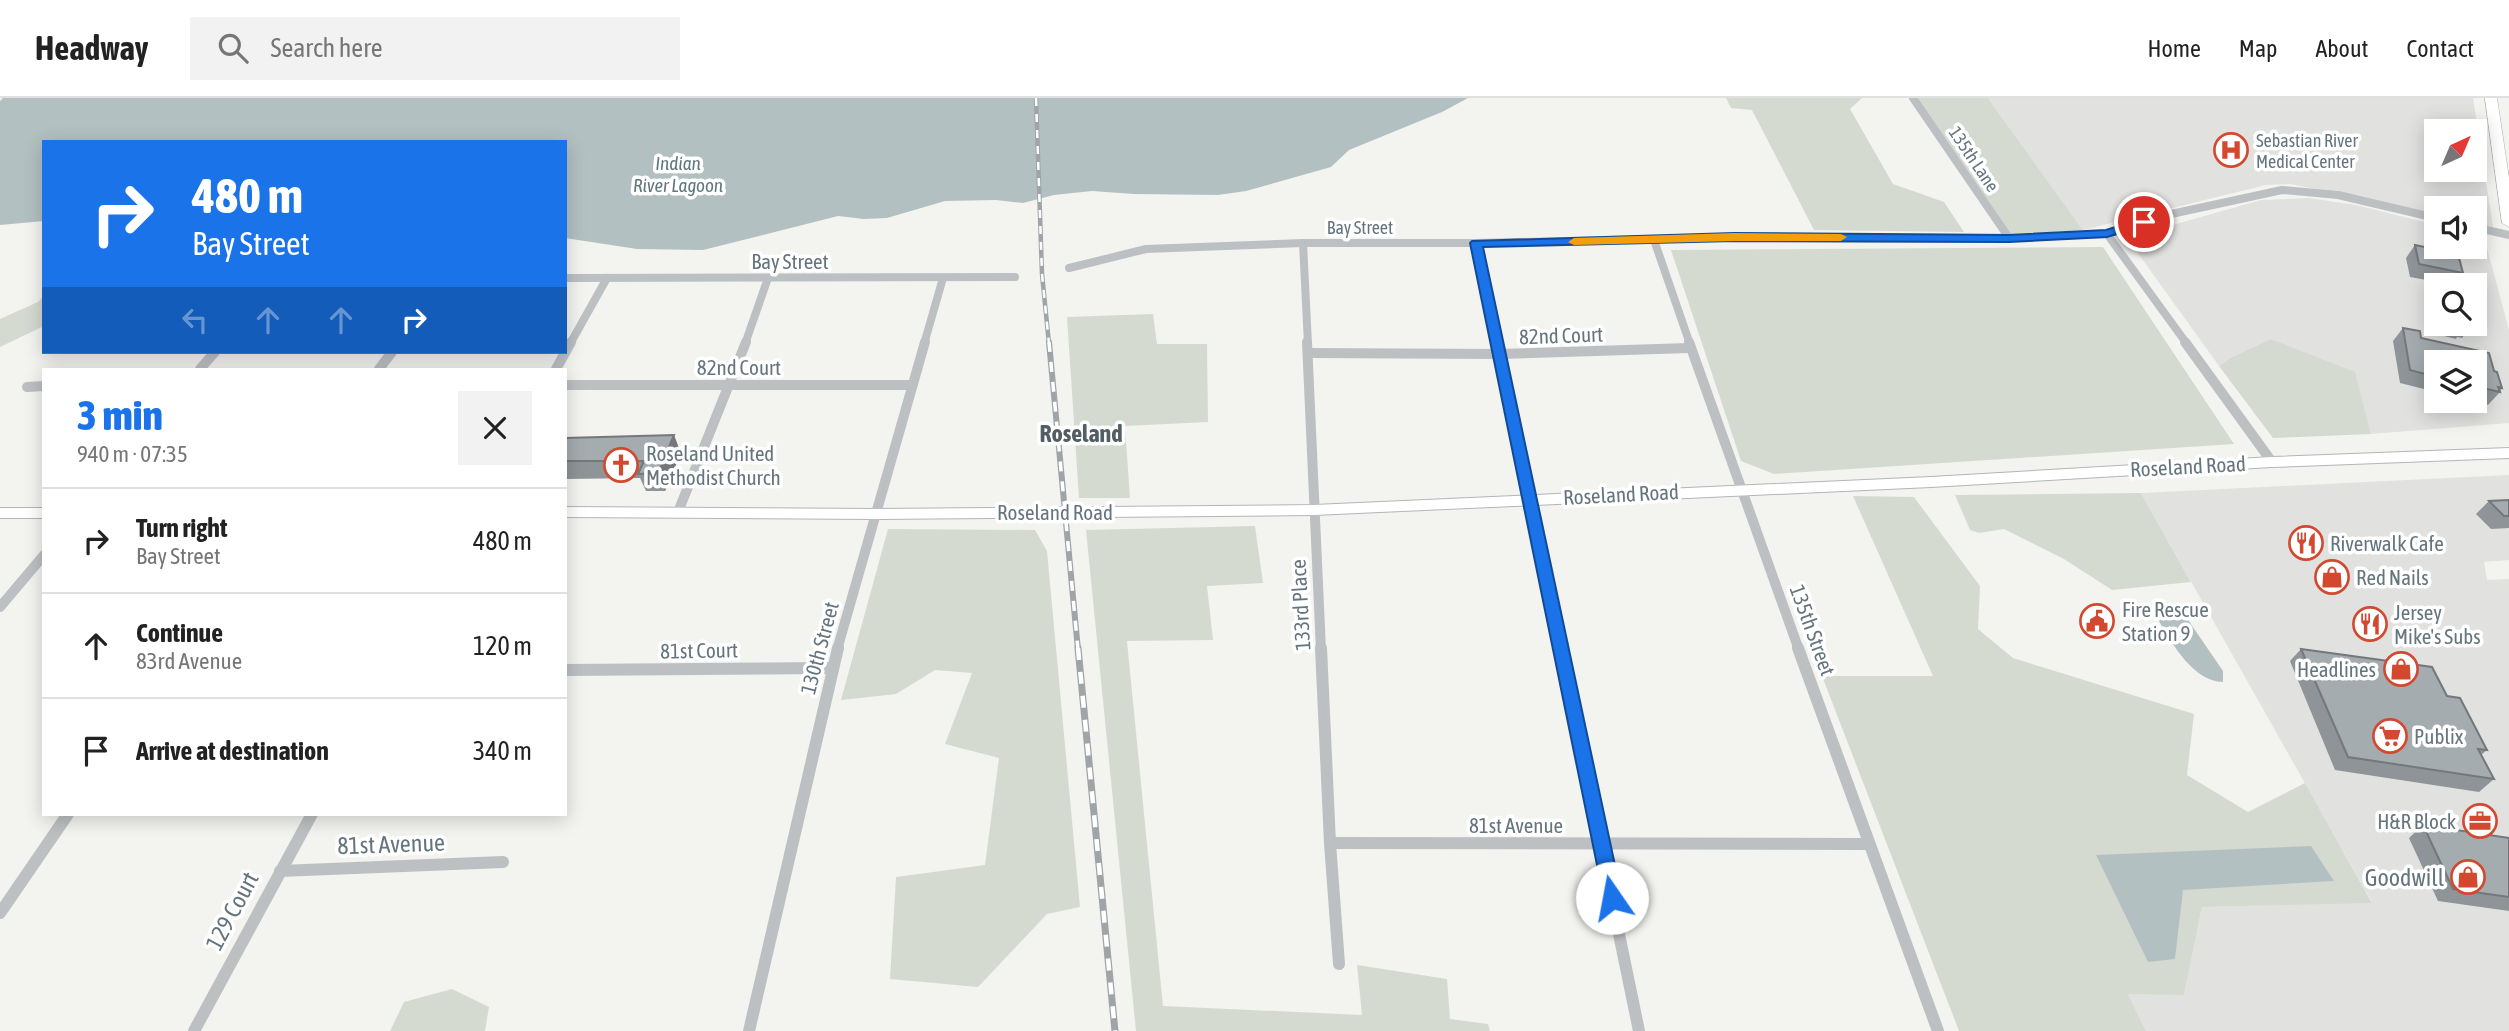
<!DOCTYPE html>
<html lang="en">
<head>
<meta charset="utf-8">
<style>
	:root { --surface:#fff; --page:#f2f2f2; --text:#222; --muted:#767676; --line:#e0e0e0; --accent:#1a73e8 }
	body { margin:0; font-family:"Asap Condensed",sans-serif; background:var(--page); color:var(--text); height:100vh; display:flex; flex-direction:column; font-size:26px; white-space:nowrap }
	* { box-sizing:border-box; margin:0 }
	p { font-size:23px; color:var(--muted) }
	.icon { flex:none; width:38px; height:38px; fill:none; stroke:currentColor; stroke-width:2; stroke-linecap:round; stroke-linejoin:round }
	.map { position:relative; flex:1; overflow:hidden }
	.panel { position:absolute; left:42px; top:270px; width:525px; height:448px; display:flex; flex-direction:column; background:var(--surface); border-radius:0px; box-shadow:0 4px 18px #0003 }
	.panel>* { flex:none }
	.guide { position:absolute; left:42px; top:42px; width:525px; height:214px; border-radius:0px; box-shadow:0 4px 18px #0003; background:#1a73e8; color:#fff; overflow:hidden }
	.needle { width:46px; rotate:44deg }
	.controls { position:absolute; left:2424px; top:21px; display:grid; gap:14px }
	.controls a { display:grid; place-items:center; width:63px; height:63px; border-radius:0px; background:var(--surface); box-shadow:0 4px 18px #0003; font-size:35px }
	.pin { position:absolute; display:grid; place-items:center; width:60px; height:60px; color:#fff; margin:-30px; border:4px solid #fff; border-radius:50%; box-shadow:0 2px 7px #0007 }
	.me { position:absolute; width:77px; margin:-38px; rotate:348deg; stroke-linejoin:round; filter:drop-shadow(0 0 5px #0008) }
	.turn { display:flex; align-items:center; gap:24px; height:147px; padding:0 35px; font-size:32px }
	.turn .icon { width:91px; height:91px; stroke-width:2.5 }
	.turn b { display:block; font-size:49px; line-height:60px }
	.lanes { display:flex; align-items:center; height:66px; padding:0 35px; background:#0003; justify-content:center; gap:35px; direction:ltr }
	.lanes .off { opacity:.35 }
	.round { display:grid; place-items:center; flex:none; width:74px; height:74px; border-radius:0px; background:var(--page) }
	.headline { display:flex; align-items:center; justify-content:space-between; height:119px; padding:0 35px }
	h1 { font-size:42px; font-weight:800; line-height:52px; color:var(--accent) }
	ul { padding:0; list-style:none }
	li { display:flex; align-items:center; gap:21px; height:105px; padding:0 35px; border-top:2px solid var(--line) }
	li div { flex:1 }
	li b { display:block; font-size:26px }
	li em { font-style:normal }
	header { display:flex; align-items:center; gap:42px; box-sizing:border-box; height:98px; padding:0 35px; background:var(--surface); border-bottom:2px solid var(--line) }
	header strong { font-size:33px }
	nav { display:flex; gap:38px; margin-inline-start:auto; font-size:24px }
	.search { width:490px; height:63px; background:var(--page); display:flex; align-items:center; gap:18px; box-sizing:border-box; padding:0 24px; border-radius:0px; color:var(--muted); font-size:26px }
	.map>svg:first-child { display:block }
</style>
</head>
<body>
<header>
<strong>Headway</strong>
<div class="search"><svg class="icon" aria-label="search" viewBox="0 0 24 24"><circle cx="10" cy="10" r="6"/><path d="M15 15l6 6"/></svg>Search here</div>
<nav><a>Home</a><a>Map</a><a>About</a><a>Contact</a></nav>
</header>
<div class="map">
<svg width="2509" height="933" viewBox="0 0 2509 933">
	<rect width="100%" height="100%" fill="#f3f3f0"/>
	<g fill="#e1e2e0" fill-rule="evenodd">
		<path d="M1988,0H2473L2493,129L2475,125L2474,110H2436V116L2290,86L2266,87L2083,132ZM2436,33H2474V72H2436Z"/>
		<path d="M2309,100L2356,107L2436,127V149H2474L2475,137L2484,139L2509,232V325L2371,336L2365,314L2272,241L2230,260L2219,268L2127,140L2261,102ZM2436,187H2474V226H2436ZM2436,264H2474V303H2436Z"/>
		<polygon points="2509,377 2509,462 2484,464 2487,482 2509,481 2509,933 2146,933 2128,896 2184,896 2202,809 2372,804 2141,395"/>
	</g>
	<g fill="#d5dad1">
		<polygon points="1726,0 1862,0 1850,11 1893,86 1944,104 1964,134 1814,132 1752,12 1731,10"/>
		<polygon points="1917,0 1988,0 2083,132 2009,137"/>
		<polygon points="2103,149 2234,346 1774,376 1741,363 1671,152"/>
		<polygon points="44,198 44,228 0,249 0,221 38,204"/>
		<polygon points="1153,216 1157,246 1207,246 1208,324 1125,328 1130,400 1079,400 1067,219"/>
		<polygon points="2271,241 2355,274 2371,336 2273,340 2219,268 2230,260"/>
		<polygon points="2141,395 2191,484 2112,492 2064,461 2004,431 1979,435 1970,432 1955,397"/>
		<polygon points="1853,398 1914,399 1980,488 1978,531 2013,560 2194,616 2187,677 2248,714 2305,685 2372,805 2202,809 2184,897 2128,896 2146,933 1959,933 1822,578 1933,578"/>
		<polygon points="1255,428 1263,485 1207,488 1213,542 1127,543 1163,908 1362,917 1357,867 1447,881 1450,921 1488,926 1490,933 1136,933 1086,432"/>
		<polygon points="888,431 1035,432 1047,453 1080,809 1047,816 978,889 890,881 896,779 985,767 999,660 945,646 972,575 935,572 896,596 841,602"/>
		<polygon points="452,891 489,909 485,933 390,933 404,904"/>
	</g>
	<g fill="#b3c0c2">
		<polygon points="3,0 1468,0 1442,14 1349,52 1331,69 1246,93 1218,97 1134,96 1092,93 1054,97 1023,105 996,102 945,103 887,120 864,121 838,118 703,152 637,151 565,140 565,44 44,44 44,123 0,127 0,3"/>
		<path d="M2167,514L2184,516L2223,573V584C2194,584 2172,546 2159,523Z"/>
		<polygon points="2311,748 2334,783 2183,792 2175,861 2148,864 2096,757"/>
	</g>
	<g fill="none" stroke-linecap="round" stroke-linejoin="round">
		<g stroke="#b1b6b9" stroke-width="2">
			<g id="secondary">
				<polygon points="2509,350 2509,360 2272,369 1931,389 1314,417 877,421 565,419 565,409 877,411 1314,407 1931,379 2272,359"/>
				<rect x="0" y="410" width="44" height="10"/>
			</g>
		</g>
		<g stroke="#b0b4b7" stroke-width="1">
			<polygon id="primary" points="2485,0 2497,0 2509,80 2509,129 2502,125"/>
		</g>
		<g stroke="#bcc0c3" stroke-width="8">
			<polyline points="1913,0 2009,140"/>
			<polyline points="2474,129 2509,137"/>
			<polyline points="2107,136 2187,246"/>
			<polyline points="1654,142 1690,246"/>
			<polyline points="1303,145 1308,246"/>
			<polyline points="1476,145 1497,246"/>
			<polyline points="1069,170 1146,151 1303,145 1476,145 1734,139 2009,140 2107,136 2162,118 2282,92 2338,97 2436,120"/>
			<polyline points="565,180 1015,179"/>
			<polyline points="570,246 607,180"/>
			<polyline points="745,246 768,180"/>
			<polyline points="924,246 943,180"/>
		</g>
		<g stroke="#bcc0c3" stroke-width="10">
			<polyline points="1307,244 1321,552"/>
			<polyline points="1497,244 1560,552"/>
			<polyline points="1689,244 1799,552"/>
			<polyline points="2185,244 2272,364"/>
			<polyline points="1309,255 1499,256 1689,250"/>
			<polyline points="200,271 215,254"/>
			<polyline points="379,271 392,254"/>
			<polyline points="556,271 571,244"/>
			<polyline points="565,287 912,287"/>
			<polyline points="27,289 44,288"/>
			<polyline points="678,414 746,244"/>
			<polyline points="0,509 44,457"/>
			<polyline points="837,552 925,244"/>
		</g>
		<g stroke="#bcc0c3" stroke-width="12">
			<polyline points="1321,550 1330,745 1339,866"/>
			<polyline points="1560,550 1639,933"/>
			<polyline points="1798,550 1938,933"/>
			<polyline points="565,572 832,570"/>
			<polyline points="1330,745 1869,746"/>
			<polyline points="280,773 503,764"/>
			<polyline points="0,815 68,716"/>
			<polyline points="194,933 312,716"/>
			<polyline points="749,933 838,550"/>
		</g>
		<use href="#secondary" fill="#fff" fill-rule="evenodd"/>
		<use href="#primary" fill="#fff" fill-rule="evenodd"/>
		<g stroke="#9ea4a8" stroke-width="4.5">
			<polyline id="rail-far2" points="1036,0 1042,176 1049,246"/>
		</g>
		<g stroke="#9ea4a8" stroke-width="6">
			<polyline id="rail-far1" points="1049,244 1078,552"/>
		</g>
		<g stroke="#9ea4a8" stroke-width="7">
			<polyline id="rail" points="1078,550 1115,933"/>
		</g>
		<use href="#rail-far2" stroke="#fff" stroke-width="2.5" stroke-dasharray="8" stroke-linecap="butt"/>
		<use href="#rail-far1" stroke="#fff" stroke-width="3.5" stroke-dasharray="10" stroke-linecap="butt"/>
		<use href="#rail" stroke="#fff" stroke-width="4.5" stroke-dasharray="12" stroke-linecap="butt"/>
	</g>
	<g fill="#8e9497">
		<polygon points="2415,147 2463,175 2454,187 2410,179 2406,160"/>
		<polygon points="2436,203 2436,226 2473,226 2462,240 2457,239 2456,241 2432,235 2428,214"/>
		<polygon points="2403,230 2421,240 2494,273 2502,290 2500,294 2488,307 2470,303 2474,303 2474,264 2436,264 2436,294 2400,285 2393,243"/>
		<polygon points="565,340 681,355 665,393 646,393 640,380 565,381"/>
		<polygon points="2509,402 2509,430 2491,431 2476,416 2489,403"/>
		<polygon points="2301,551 2487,652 2481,657 2494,681 2479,694 2335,672 2290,563"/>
		<polygon points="2423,727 2509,740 2509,813 2438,803 2409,740"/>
	</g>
	<polygon fill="#74787b" points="674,337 681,355 665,393 658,375"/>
	<g fill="#a5acb0" stroke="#74787b" stroke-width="2">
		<polygon points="2415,147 2458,156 2463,175 2419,166"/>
		<polygon points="2403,230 2420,233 2421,240 2489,255 2494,273 2497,274 2502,290 2498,289 2500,294 2474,288 2474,264 2436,264 2436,279 2410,272"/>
		<polygon points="674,337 658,375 638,376 644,363 565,363 565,340"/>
		<polygon points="2509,402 2509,418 2504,418 2489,403"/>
		<polygon points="2301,551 2432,569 2447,598 2460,600 2487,652 2478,651 2494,681 2348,659"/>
		<polygon points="2423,727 2509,740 2509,799 2453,791"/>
	</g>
	<polygon fill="#1a73e8" stroke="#114b97" stroke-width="2" points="2144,120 2150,124 2148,127 2107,139 2009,144 1734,143 1483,149 1622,800 1619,806 1612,809 1605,806 1470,145 1472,143 1734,135 2009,137 2106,132"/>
	<polygon fill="#f59e0b" points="1734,135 1841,136 1847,139 1841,143 1734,143 1574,147 1568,144 1574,140"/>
	<defs>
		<g id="hospital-ring" transform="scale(1.75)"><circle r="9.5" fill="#fff" stroke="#d34930" stroke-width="1.5"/><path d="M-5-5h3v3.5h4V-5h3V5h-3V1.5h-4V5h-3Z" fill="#d34930"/></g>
		<g id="church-ring" transform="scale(1.75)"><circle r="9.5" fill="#fff" stroke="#d34930" stroke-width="1.5"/><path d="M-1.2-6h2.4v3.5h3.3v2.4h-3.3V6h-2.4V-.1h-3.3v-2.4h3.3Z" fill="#d34930"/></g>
		<g id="restaurant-ring" transform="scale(1.75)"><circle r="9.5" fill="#fff" stroke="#d34930" stroke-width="1.5"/><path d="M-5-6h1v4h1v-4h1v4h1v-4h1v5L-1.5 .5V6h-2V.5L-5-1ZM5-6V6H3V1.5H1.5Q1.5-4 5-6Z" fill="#d34930"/></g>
		<g id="shop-ring" transform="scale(1.75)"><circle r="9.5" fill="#fff" stroke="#d34930" stroke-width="1.5"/><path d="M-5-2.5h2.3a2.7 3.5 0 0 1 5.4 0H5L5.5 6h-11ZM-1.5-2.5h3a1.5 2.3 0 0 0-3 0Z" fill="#d34930"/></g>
		<g id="civic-ring" transform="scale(1.75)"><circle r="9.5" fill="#fff" stroke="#d34930" stroke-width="1.5"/><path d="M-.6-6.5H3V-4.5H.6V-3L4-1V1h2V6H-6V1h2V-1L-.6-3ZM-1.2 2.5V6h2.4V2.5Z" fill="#d34930"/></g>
		<g id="supermarket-ring" transform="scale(1.75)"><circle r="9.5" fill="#fff" stroke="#d34930" stroke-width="1.5"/><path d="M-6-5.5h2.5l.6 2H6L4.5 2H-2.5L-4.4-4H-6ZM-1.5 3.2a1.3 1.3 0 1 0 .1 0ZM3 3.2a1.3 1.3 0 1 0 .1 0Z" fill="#d34930"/></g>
		<g id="office-ring" transform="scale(1.75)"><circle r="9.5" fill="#fff" stroke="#d34930" stroke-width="1.5"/><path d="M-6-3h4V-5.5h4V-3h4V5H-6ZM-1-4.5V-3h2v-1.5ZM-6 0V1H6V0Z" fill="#d34930"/></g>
	</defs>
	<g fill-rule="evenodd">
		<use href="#hospital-ring" x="2231" y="52"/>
		<use href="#church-ring" x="621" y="367"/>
		<use href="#restaurant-ring" x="2306" y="445"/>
		<use href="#shop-ring" x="2332" y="479"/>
		<use href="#civic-ring" x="2097" y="523"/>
		<use href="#restaurant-ring" x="2370" y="526"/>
		<use href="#shop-ring" x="2401" y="571"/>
		<use href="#supermarket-ring" x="2390" y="638"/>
		<use href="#office-ring" x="2480" y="723"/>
		<use href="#shop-ring" x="2468" y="779"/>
	</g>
	<g text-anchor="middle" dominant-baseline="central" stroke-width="7" stroke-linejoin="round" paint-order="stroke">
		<g font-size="18" fill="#65757e" stroke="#fff" text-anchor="start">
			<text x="2256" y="42">Sebastian River<tspan x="2256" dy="21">Medical Center</tspan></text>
		</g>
		<g font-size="18" fill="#65757e" stroke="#fff">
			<text transform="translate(1974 61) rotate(56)">135th Lane</text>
			<text x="1360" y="129">Bay Street</text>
		</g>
		<g font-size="19" font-style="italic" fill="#60777b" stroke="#fff">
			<text x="678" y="65">Indian<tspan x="678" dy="22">River Lagoon</tspan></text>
		</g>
		<g font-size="21" fill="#65757e" stroke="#fff">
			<text x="790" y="163">Bay Street</text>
			<text transform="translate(1561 237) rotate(-2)">82nd Court</text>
			<text x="739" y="269">82nd Court</text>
			<text transform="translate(2188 368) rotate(-3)">Roseland Road</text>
			<text transform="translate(1621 396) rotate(-3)">Roseland Road</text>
			<text x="1055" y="414">Roseland Road</text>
			<text transform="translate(1300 507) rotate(-93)">133rd Place</text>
			<text transform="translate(1813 532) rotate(70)">135th Street</text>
			<text transform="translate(819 550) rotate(-75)">130th Street</text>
			<text transform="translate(699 552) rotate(-1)">81st Court</text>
			<text x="1516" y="727">81st Avenue</text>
		</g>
		<g font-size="21" fill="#65757e" stroke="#fff" text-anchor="start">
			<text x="646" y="355">Roseland United<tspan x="646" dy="24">Methodist Church</tspan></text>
			<text x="2330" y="445">Riverwalk Cafe</text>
			<text x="2356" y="479">Red Nails</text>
			<text x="2122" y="511">Fire Rescue<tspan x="2122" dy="24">Station 9</tspan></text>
			<text x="2394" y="514">Jersey<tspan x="2394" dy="24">Mike's Subs</tspan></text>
			<text x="2376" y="571" text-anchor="end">Headlines</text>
			<text x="2414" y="638">Publix</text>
			<text x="2456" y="723" text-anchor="end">H&amp;R Block</text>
		</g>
		<g font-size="24" font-weight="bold" fill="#525d64" stroke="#fff">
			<text x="1081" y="335">Roseland</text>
		</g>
		<g font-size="24" fill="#65757e" stroke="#fff">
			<text transform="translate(391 746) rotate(-2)">81st Avenue</text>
			<text transform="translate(232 813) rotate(-62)">129 Court</text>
		</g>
		<g font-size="24" fill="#65757e" stroke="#fff" text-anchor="end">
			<text x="2444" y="779">Goodwill</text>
		</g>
	</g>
</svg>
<div class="controls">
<a><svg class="needle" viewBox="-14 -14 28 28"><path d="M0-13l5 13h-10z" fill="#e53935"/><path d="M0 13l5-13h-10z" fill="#767676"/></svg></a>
<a><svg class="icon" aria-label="sound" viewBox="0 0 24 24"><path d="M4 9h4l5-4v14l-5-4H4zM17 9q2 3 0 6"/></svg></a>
<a><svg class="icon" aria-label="search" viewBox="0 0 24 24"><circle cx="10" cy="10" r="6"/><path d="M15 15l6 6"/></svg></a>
<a><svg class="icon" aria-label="layers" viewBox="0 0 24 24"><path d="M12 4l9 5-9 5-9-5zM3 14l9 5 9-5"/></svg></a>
</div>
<div class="pin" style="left:2144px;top:124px;background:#d93025"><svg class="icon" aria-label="arrive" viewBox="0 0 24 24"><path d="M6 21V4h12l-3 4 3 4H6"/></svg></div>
<svg class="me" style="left:1612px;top:800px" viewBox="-20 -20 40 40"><circle r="19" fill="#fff"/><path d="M0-13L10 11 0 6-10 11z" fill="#1a73e8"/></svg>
<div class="guide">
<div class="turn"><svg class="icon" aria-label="right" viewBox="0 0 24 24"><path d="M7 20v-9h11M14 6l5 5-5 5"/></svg><div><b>480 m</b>Bay Street</div></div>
<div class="lanes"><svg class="icon off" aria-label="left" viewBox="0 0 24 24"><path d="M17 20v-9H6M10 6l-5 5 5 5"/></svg><svg class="icon off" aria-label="ahead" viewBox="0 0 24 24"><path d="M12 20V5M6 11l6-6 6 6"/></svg><svg class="icon off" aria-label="ahead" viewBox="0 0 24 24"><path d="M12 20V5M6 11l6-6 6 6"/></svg><svg class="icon" aria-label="right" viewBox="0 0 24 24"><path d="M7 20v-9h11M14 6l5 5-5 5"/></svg></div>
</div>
<section class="panel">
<div class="headline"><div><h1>3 min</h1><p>940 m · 07:35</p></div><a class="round"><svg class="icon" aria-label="close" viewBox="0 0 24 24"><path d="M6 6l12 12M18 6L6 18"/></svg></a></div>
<ul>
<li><svg class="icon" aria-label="right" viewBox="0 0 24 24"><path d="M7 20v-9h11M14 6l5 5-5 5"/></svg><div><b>Turn right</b><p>Bay Street</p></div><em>480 m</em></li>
<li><svg class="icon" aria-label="ahead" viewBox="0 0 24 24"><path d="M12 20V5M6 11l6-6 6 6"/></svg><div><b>Continue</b><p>83rd Avenue</p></div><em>120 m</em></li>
<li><svg class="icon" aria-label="arrive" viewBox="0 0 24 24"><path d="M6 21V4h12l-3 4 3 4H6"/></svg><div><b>Arrive at destination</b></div><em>340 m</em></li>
</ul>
</section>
</div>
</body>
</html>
